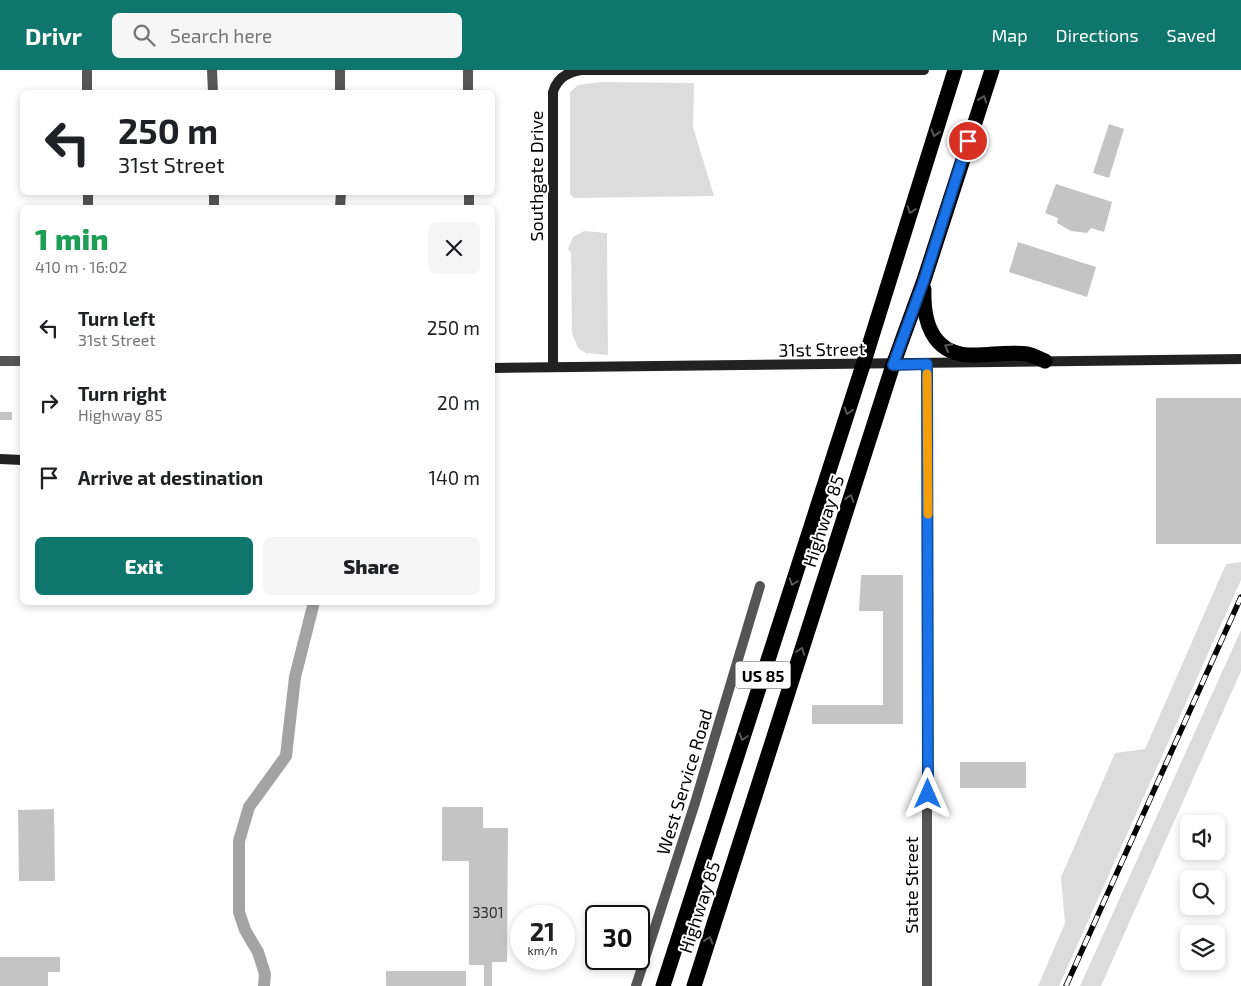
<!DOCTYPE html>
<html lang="en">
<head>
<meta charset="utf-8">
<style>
	:root { --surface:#fff; --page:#f6f6f6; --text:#202124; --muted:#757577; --accent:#0f766e }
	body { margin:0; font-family:"Exo 2",sans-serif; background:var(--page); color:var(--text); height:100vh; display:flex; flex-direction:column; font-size:19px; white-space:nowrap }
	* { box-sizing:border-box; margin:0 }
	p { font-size:16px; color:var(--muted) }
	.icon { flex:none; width:28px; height:28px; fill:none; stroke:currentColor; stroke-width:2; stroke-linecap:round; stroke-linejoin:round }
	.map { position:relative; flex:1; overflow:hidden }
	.side { position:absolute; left:20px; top:135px; width:475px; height:400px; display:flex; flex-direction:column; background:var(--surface); border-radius:8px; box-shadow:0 2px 8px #0003 }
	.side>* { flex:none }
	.banner { position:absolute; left:20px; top:20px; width:475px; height:105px; border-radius:8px; box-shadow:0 2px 8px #0003; background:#fff; color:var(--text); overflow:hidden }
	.fabs { position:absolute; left:1180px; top:745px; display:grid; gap:10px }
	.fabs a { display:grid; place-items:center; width:45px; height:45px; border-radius:8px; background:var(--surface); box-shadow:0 2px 8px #0003; font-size:25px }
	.speed { position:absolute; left:510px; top:835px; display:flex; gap:10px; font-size:25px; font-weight:700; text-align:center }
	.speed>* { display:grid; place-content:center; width:65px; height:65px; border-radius:50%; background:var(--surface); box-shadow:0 2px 8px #0003; line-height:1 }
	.speed small { font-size:12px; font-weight:400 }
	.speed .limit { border:2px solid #111; border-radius:8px; background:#fff; color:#111 }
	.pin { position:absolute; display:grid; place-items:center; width:42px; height:42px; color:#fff; margin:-21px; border:2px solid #fff; border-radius:50%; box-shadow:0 1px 5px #0007 }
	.me { position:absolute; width:55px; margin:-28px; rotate:0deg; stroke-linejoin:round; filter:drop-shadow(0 0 4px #0008) }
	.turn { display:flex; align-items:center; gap:18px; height:105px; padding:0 15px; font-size:22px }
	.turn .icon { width:65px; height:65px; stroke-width:2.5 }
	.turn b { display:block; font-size:35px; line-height:42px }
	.round { display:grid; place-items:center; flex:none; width:52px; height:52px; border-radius:8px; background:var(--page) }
	.head { display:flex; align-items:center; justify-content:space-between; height:85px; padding:0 15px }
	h1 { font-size:30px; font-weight:800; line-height:38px; color:#1e9e55 }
	.action { display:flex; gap:10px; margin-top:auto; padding:10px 15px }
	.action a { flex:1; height:58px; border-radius:8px; background:var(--accent); color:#fff; font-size:20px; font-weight:800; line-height:58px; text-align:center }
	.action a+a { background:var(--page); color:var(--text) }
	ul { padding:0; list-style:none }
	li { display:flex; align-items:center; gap:15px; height:75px; padding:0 15px }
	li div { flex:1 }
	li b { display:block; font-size:19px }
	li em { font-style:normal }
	header { display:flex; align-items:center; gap:30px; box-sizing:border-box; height:70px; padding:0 25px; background:var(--accent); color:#fff }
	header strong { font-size:24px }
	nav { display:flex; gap:28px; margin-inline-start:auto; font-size:18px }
	.search { width:350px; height:45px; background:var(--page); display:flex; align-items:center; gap:12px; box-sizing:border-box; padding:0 18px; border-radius:8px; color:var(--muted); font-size:19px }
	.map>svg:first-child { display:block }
</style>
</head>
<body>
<header>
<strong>Drivr</strong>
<div class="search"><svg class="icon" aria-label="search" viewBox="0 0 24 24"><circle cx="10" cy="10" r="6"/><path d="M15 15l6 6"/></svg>Search here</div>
<nav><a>Map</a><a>Directions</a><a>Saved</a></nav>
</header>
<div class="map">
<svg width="1241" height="916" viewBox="0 0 1241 916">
	<rect width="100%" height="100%" fill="#fff"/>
	<g fill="#dcdcdc">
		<polygon points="601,12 694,13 693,57 714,126 574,128 570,124 570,22 578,15"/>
		<polygon points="584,161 607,163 608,285 586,283 578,278 572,263 571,183 568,179 573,167"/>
		<polygon points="1241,492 1241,510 1059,916 1038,916 1065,853 1061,807 1115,683 1145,679 1226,494"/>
		<polygon points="1241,560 1241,601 1101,916 1080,916"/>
	</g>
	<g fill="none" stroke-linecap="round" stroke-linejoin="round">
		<polyline stroke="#a3a3a3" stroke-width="12" points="264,916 265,904 258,882 245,860 239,842 239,771 249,737 286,686 295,607 314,532"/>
	</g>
	<g fill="#c4c4c4">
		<polygon points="1109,54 1124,59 1109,108 1093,103"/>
		<polygon points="1056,114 1112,132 1104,162 1091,158 1087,163 1071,161 1057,153 1058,148 1045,143"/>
		<polygon points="1018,172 1096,197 1087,227 1009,202"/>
		<rect x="1156" y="328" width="85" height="146"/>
		<rect x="0" y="342" width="12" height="8"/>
		<polygon points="861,505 903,505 903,654 812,654 812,635 883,635 883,541 859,541"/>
		<rect x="960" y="692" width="66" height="26"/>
		<polygon points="442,737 483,737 483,758 508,758 507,892 492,892 492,916 484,916 484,895 469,895 469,791 442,791"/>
		<polygon points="54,739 55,811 19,811 18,740"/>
		<polygon points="0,887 60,887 60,902 48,902 48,916 0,916"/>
		<rect x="386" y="901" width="80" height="15"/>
	</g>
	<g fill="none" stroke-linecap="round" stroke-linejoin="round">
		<g stroke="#555" stroke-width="10">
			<polyline points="87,0 87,22"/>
			<polyline points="212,0 213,22"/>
			<polyline points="340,0 340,22"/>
			<polyline points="468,0 468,22"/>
			<polyline points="88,122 88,138"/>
			<polyline points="214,122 214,138"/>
			<polyline points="469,122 469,138"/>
			<polyline points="340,138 341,122"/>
			<polyline points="0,291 22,291"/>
			<polyline points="927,294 927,916"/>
			<polyline points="636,916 695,733 760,516"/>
		</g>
		<g stroke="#222" stroke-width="10">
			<path d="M553,297V22C557,8 567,2 581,0H924"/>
			<polyline points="492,298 1241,289"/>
			<polyline points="0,389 22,390"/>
		</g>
		<g stroke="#000" stroke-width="15">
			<path d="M924,219C923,249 931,283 969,285C988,286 1008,281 1027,284C1033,285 1040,289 1045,291"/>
			<polyline points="663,916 863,295 955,0"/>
			<polyline points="694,916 893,295 924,210 992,0"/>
		</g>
		<g stroke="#000" stroke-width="5.5">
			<polyline id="rail" points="1066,916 1241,527"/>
		</g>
		<use href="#rail" stroke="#fff" stroke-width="4" stroke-dasharray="11" stroke-linecap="butt"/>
	</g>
	<defs><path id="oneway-chevron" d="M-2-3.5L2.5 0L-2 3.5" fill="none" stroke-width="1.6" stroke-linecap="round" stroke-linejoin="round" transform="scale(1.25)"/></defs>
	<g stroke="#595959">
		<use href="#oneway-chevron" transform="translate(983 29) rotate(-71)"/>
		<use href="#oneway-chevron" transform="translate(935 63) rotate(107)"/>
		<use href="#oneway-chevron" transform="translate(911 140) rotate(108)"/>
		<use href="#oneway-chevron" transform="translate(948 277) rotate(-152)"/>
		<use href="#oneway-chevron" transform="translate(848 341) rotate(108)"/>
		<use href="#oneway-chevron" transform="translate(850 428) rotate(-72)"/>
		<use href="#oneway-chevron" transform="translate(793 512) rotate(108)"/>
		<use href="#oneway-chevron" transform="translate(801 581) rotate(-72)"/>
		<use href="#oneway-chevron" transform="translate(743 667) rotate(108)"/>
		<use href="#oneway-chevron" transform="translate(709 870) rotate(-72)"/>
	</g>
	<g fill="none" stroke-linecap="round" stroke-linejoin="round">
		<g stroke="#114b97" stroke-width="12">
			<polyline id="route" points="928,724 927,294 893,295 924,210 968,71"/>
		</g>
		<use href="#route" stroke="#1a73e8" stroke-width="9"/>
		<polyline stroke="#f59e0b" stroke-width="9" points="927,304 928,444"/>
	</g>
	<g text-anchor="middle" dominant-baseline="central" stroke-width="4" stroke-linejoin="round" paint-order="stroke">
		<g font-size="15" fill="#313131">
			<text x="488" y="842">3301</text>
		</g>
		<rect fill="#fff" stroke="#4c4c4c" stroke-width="1" x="735.5" y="591.5" width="55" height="27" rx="4"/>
		<g font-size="16" font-weight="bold" fill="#000">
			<text x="763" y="605">US 85</text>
		</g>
		<g font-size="18" fill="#000" stroke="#fff">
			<text transform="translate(536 106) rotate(-90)">Southgate Drive</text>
			<text transform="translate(822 279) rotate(-1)">31st Street</text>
			<text transform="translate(823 451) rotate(-72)">Highway 85</text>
			<text transform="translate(684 712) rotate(-73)">West Service Road</text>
			<text transform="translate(911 815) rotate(-90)">State Street</text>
			<text transform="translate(699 837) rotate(-72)">Highway 85</text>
		</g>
	</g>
</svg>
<div class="fabs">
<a><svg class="icon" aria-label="sound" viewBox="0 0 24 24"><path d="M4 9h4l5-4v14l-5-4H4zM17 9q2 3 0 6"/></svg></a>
<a><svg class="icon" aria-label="search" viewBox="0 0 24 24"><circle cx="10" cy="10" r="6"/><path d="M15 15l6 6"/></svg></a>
<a><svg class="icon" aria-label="layers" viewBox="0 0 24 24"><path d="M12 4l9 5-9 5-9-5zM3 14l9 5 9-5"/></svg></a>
</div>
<div class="speed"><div>21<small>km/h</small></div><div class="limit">30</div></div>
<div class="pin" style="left:968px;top:71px;background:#d93025"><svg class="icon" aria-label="arrive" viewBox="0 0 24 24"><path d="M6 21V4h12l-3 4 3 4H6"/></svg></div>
<svg class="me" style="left:928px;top:724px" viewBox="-20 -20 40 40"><path d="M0-17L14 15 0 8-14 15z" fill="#1a73e8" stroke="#fff" stroke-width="4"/></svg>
<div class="banner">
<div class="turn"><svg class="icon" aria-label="left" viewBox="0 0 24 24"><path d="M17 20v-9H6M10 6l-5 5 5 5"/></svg><div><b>250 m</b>31st Street</div></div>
</div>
<section class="side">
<div class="head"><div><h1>1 min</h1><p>410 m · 16:02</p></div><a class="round"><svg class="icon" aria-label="close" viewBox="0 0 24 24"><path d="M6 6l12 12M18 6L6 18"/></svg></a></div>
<ul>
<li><svg class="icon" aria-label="left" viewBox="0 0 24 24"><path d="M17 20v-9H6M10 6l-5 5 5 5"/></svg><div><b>Turn left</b><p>31st Street</p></div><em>250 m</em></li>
<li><svg class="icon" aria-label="right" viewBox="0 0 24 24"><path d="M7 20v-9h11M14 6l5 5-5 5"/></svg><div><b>Turn right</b><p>Highway 85</p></div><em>20 m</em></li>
<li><svg class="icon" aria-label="arrive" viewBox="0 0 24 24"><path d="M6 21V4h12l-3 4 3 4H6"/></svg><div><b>Arrive at destination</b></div><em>140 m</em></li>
</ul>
<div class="action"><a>Exit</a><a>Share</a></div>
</section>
</div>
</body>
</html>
